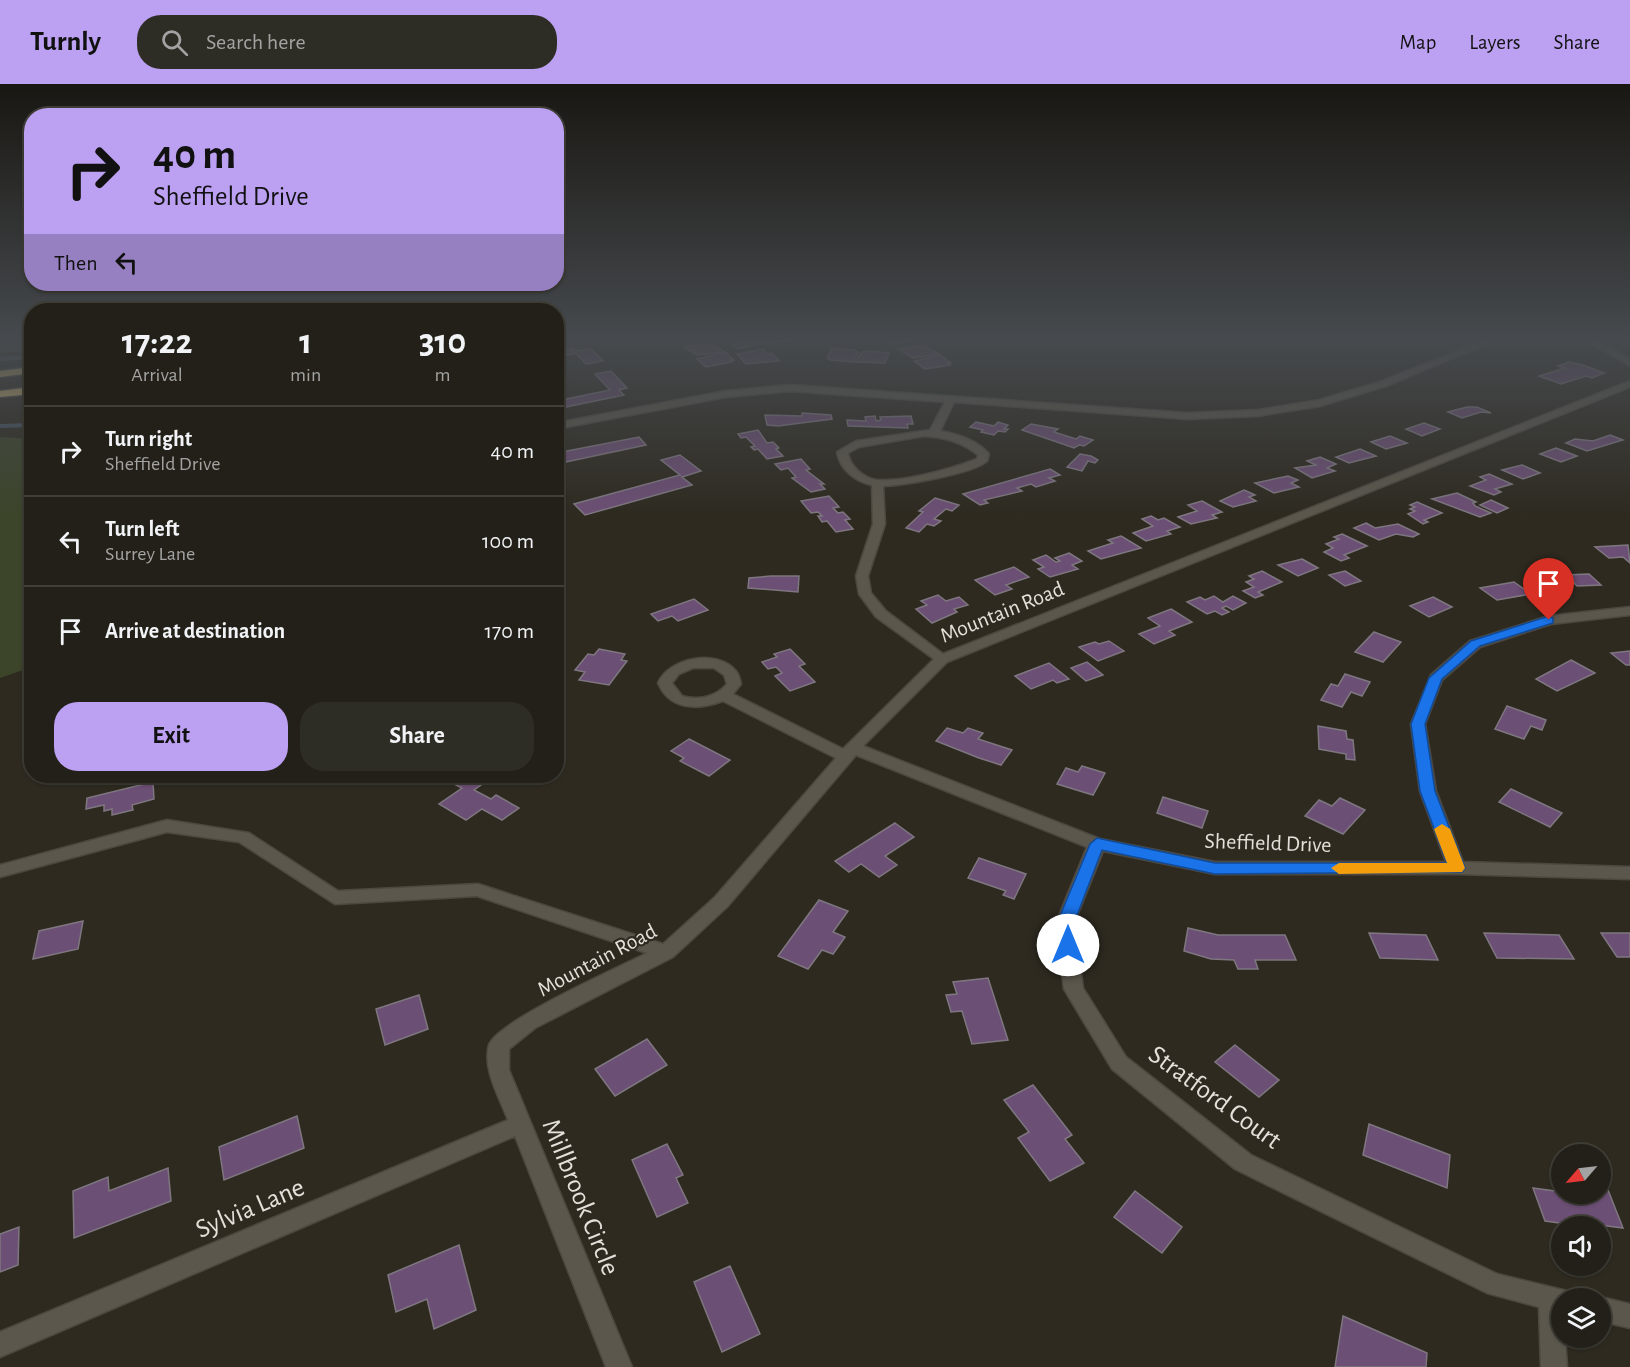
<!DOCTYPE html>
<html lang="en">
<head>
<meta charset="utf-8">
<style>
	:root { --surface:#222018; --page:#2e2d25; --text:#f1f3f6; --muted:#a2a3a2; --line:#3f3e37; --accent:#bca0f2 }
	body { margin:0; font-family:"Alegreya Sans",sans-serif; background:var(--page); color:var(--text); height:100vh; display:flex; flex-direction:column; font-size:22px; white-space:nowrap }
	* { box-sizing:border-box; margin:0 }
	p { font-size:20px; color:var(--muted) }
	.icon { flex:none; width:33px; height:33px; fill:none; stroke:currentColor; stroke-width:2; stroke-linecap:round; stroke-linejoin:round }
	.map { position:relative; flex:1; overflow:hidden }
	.side { position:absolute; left:24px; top:219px; width:540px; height:480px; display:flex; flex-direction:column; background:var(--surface); border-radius:24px; box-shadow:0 2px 4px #0004,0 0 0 2px var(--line) }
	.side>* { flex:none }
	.top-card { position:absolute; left:24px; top:24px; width:540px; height:183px; border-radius:24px; box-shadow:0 2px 4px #0004,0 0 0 2px var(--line); background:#bca0f2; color:#111; overflow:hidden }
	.needle { width:39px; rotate:242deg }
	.tools { position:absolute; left:1551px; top:1060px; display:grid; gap:12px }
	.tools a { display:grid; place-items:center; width:60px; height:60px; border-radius:50%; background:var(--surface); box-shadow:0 2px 4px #0004,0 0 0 2px var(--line); font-size:30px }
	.pin { position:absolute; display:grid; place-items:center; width:51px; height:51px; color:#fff; margin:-62px -26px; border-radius:50% 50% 50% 0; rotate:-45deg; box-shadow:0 0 6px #0007 }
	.pin .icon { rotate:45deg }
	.me { position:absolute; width:66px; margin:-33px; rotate:0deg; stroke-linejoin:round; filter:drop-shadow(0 0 4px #0008) }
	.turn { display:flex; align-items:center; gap:21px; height:126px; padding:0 30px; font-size:27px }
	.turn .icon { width:78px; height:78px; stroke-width:2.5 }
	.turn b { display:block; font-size:42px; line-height:51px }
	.then { display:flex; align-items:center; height:57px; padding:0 30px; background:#0003; gap:12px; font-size:22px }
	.eta { display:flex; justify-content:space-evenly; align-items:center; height:102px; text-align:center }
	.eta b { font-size:36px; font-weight:700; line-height:42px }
	.action { display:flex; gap:12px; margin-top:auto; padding:12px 30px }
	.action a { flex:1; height:69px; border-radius:24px; background:var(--accent); color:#111; font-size:24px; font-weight:700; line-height:69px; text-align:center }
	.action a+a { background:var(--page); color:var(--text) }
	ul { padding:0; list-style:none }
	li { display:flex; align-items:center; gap:18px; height:90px; padding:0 30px; border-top:2px solid var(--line) }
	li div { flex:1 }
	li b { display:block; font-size:22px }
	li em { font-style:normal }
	header { display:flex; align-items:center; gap:36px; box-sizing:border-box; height:84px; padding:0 30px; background:var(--accent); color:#111 }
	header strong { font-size:28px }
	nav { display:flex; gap:33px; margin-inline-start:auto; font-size:21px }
	.search { width:420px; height:54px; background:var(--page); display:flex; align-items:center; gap:15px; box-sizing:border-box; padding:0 21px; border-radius:24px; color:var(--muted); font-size:22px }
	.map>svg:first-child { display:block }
</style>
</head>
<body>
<header>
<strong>Turnly</strong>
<div class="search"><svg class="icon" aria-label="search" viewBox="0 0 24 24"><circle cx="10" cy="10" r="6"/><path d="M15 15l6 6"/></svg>Search here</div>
<nav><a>Map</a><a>Layers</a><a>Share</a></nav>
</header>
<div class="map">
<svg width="1630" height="1283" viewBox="0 0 1630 1283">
	<rect width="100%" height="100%" fill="#2e2a20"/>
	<g fill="#3c442a">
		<polygon points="0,253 31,253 31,266 0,269"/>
		<polygon points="0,353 31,355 32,583 0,594"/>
	</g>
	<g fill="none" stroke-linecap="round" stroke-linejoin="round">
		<g stroke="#445360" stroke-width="4">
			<polyline points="0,258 3,253"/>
			<polyline points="0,275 32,273"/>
			<polyline points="0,342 32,341"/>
		</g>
	</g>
	<g fill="#6c4f74" stroke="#7e7780" stroke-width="1.5">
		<polygon points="732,253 756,253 761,260 737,265 728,255"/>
		<polygon points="758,253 757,253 786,253 791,257 765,259"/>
		<polygon points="802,253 828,253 828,254 802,256"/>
		<polygon points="885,253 915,253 919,255 893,261 883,254"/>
		<polygon points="710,259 725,268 697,271 684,263"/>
		<polygon points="922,261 940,270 913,274 898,265"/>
		<polygon points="573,264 576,267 591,265 603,277 586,280 576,269 556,273 556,267"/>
		<polygon points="832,264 854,266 858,268 853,278 831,276 827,274"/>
		<polygon points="763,265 767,270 772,269 779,277 746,280 737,270"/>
		<polygon points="867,267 889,269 885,279 855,278 862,268"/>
		<polygon points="725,268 734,276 730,276 732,278 706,283 697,275"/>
		<polygon points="940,271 951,279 947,279 950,281 925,285 914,277"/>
		<polygon points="1569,278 1583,281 1604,289 1592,294 1586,292 1561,300 1539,292 1565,284 1558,282"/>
		<polygon points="611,287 627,304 619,306 624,311 556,325 556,317 610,306 595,290"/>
		<polygon points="1467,323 1477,323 1491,329 1481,328 1462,334 1448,328"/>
		<polygon points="802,329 831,331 832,335 778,342 767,341 765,331 802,332"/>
		<polygon points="875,332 876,337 881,336 880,333 911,332 913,340 907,340 908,344 848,342 847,336 866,337 865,333"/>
		<polygon points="976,338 994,342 998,338 1008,341 1004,345 1008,345 1005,348 998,347 994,351 981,348 983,346 970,343"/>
		<polygon points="1424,339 1440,345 1422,352 1406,345"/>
		<polygon points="1031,340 1058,345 1054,348 1076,355 1080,352 1093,356 1084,362 1079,361 1074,364 1022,346"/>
		<polygon points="758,346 767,359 773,358 779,364 776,365 783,372 767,375 758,365 754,366 751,363 755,362 746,353 741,354 738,350"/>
		<polygon points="1610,351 1623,356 1587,367 1566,359 1575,355 1593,357"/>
		<polygon points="1390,352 1407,359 1386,365 1371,358"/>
		<polygon points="639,353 646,361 556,380 556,369"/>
		<polygon points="1556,364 1577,372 1561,378 1540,370"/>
		<polygon points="1360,365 1376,372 1349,379 1336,373"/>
		<polygon points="1080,370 1091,372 1098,376 1095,379 1088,377 1082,387 1067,383"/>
		<polygon points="680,371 701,387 682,393 692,401 585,431 574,420 680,391 661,376"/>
		<polygon points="1320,373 1336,380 1327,384 1335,387 1312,394 1295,384 1316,381 1307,377"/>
		<polygon points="801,375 810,385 806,386 824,400 820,400 825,405 811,408 792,394 796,393 788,384 781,386 775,380"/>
		<polygon points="1522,381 1540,389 1523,395 1502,386"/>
		<polygon points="1050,385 1060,391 1049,394 1055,397 1036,403 1031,400 1017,404 1022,407 984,416 988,419 980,421 963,410"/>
		<polygon points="1489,390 1512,400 1495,405 1501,408 1494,411 1470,402 1486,396 1480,393"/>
		<polygon points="1288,392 1298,396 1291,399 1299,403 1274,409 1255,399"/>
		<polygon points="1244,406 1255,411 1249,413 1256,417 1233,423 1220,417"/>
		<polygon points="1457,409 1476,418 1473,419 1475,422 1491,429 1480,433 1432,415"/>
		<polygon points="829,412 839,423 833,424 838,429 843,428 850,435 845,436 853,445 836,448 827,437 822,438 818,432 822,432 818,428 811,429 801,417"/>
		<polygon points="935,414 959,421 952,427 946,425 934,435 941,437 934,442 927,440 919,448 906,444 923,428 919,427"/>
		<polygon points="1491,416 1508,424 1497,429 1480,421"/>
		<polygon points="1202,417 1222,428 1212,431 1217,434 1191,440 1178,433 1197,427 1188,421"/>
		<polygon points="1417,418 1442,429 1424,436 1428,438 1423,440 1408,430 1415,427 1410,425 1415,423 1410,421"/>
		<polygon points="1151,432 1158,436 1164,434 1180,443 1167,447 1171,450 1146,457 1133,449 1153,442 1142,435"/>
		<polygon points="1366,439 1375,444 1398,440 1419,450 1413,453 1396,450 1379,456 1354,444"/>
		<polygon points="1342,450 1367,462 1344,471 1349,474 1341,477 1324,468 1333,464 1326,460 1339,455 1334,453"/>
		<polygon points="1121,452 1141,464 1101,475 1088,467 1113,459 1108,456"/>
		<polygon points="1628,461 1630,479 1623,473 1609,474 1595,463"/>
		<polygon points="1069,469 1082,477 1072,481 1078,485 1050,493 1038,485 1044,483 1033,476 1046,471 1056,478 1060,477 1055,474"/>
		<polygon points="1302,475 1318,484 1298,492 1278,481"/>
		<polygon points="1014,483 1029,493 1006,501 1012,505 995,511 975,496"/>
		<polygon points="1262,487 1282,498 1258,508 1263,511 1255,514 1243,507 1254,503 1246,498 1254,495 1249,492"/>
		<polygon points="1345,487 1361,497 1345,502 1329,491"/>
		<polygon points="1560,487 1564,491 1589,490 1601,501 1577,502 1571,496 1552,497 1542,488"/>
		<polygon points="771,492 799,492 798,508 748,504 749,494"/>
		<polygon points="1514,498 1531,510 1497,516 1480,504"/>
		<polygon points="938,511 946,517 959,513 968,521 954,525 957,528 932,539 916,525 927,521 921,517"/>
		<polygon points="1214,512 1223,518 1233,512 1246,519 1233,526 1226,522 1222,524 1229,528 1222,531 1215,527 1207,530 1187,518 1200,513 1205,516"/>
		<polygon points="1433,513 1452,523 1429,533 1410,522"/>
		<polygon points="694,515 708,526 678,537 672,532 658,537 651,530"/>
		<polygon points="1171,525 1192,538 1169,547 1175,551 1154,560 1139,550 1160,542 1148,534"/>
		<polygon points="1374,548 1401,558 1383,578 1355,568"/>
		<polygon points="1109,557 1124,567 1098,577 1079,563 1095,558 1099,560"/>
		<polygon points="599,565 625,570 621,576 627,577 609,601 579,596 585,588 575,586 588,570 594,571"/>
		<polygon points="790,565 805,580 799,582 815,598 790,607 775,592 782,589 776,583 768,585 762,578 777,573 774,570"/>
		<polygon points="1630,567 1630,581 1626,581 1611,569"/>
		<polygon points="1571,576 1595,589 1557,607 1536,595"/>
		<polygon points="1087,578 1103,591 1086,597 1071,584"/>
		<polygon points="1049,579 1069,595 1057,599 1053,596 1031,605 1015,592"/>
		<polygon points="1345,590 1370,598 1362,612 1351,608 1342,623 1321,616 1331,600 1338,602"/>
		<polygon points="1507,622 1546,636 1542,646 1531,642 1524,655 1495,645"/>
		<polygon points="1318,642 1346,647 1347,655 1353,656 1355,676 1346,675 1346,670 1319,665"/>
		<polygon points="947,644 963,649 968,644 983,649 978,655 1012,666 1001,681 979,674 936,657"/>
		<polygon points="689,655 730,676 709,692 680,677 684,674 671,667"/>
		<polygon points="1082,682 1105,689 1093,711 1057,700 1066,684 1078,688"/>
		<polygon points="462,692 494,692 474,706 491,715 496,711 519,724 502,736 482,725 466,736 439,720 462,704 452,699"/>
		<polygon points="153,698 154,715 132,721 133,726 112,731 112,725 104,727 104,721 86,725 87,714"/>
		<polygon points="1511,705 1562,729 1550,743 1499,718"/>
		<polygon points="1163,713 1208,727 1202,744 1157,729"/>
		<polygon points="1340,714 1365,726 1343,750 1305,732 1319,716 1332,722"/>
		<polygon points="895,739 914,753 885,772 897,781 879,793 861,780 849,788 835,777"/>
		<polygon points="979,774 1026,790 1014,815 1003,811 1006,807 968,794"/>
		<polygon points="819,816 848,827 833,848 845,853 833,870 822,866 808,885 778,872"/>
		<polygon points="83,837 78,865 33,875 39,847"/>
		<polygon points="1188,844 1218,851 1285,851 1296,876 1255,876 1258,885 1238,885 1234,876 1211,875 1184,867"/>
		<polygon points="1369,849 1426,851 1438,876 1380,874"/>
		<polygon points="1484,849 1559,851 1574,875 1497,874"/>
		<polygon points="1601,849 1630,849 1630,873 1617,873"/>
		<polygon points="988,894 1008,956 972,960 962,927 951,928 946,911 957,910 953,898"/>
		<polygon points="419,911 428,945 385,961 376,925"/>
		<polygon points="647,955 667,981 615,1012 595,985"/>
		<polygon points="1235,961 1279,996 1259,1013 1215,978"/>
		<polygon points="1033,1001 1072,1051 1065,1055 1084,1079 1050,1097 1018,1054 1029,1048 1004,1016"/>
		<polygon points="297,1032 304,1064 224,1096 219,1063"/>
		<polygon points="1369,1040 1450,1071 1447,1104 1363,1071"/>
		<polygon points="667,1060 683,1091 676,1094 688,1119 657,1133 632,1076"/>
		<polygon points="168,1084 171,1117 74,1154 73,1107 108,1093 109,1107"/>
		<polygon points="1533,1104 1562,1108 1562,1110 1600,1110 1600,1104 1608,1106 1623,1144 1592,1140 1594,1143 1588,1143 1545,1137"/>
		<polygon points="1135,1107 1182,1143 1162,1169 1114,1133"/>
		<polygon points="19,1143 18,1181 0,1188 0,1150"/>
		<polygon points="459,1161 476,1226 434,1245 427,1215 396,1228 388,1191"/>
		<polygon points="730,1182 760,1250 722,1268 694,1198"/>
		<polygon points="1343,1232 1427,1269 1426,1283 1335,1283"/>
	</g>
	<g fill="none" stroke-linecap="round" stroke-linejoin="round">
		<g stroke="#4c4840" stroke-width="3">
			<g id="street">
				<path d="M1492,253H1503L1386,302L1320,322L1258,332L1188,335L954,318L940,347C958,350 977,356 989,370L987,377C973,390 904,401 883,402L885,440L868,492L871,509L886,527L943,570L1630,297V303L947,578L863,662L1100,755L1215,778H1446L1420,707L1411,640L1431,591L1470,557L1549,532L1630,523V531L1551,540L1480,563L1442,596L1425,640L1436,707L1463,778L1630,783V795L1457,790H1215L1103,767L1074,839L1083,904L1126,973L1251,1071L1497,1190L1571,1208L1574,1215H1562V1254H1565L1567,1283H1541L1539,1223L1487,1209L1235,1085L1112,985L1064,905L1056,839L1087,763L856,671L727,823L673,873L535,944L509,965V986L632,1283H606L515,1052L0,1273V1248L508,1036C500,1014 482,985 489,961C497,937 620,883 647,869L477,812L335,820L239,758L167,748L0,793V781L167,736L249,749L338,807L478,800L663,860L715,813L836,674L723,617C698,626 670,627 658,599C669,574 717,564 736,587C739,590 740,596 741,600L733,610L843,665L934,575L876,533L859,510L856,492L873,440L872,401C855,397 840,386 837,368L856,357L930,346L945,318L790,307L726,313L556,345V339L726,307L790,301L1188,329L1258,326L1319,316L1380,298ZM924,352C945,353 962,358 978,371L977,375C951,385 905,398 877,396C863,394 850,382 848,369L859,363ZM693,584H714L724,591L727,600C716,613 698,617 682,612L672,599L679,590Z"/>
				<polygon points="1600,1213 1630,1220 1630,1244 1600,1237 1600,1215 1595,1215"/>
			</g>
		</g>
		<g stroke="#4c4840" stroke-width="3">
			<path id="secondary" d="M1574,253C1596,253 1611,264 1630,275V282L1594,261Z"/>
		</g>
		<g stroke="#4c4840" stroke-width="3">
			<g id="highway">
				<polygon points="32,283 32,289 0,293 0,287"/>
				<polygon points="32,303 32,310 0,313 0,307"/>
			</g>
		</g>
		<use href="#street" fill="#5c574c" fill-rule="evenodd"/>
		<use href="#secondary" fill="#5c574c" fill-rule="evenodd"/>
		<use href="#highway" fill="#cfb66e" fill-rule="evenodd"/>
	</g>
	<linearGradient id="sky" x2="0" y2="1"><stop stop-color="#191712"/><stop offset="0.59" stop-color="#464a4e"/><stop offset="1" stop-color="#464a4e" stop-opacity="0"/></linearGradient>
	<rect width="1630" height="432" fill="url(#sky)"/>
	<polygon fill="#1a73e8" stroke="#114b97" stroke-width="1.5" points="1549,532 1553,534 1553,539 1480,562 1442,595 1425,640 1435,707 1465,784 1462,788 1215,790 1102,766 1074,839 1077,861 1074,865 1062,865 1057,839 1090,760 1097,754 1215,779 1447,779 1420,707 1411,640 1429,594 1471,557"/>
	<polygon fill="#f59e0b" points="1442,740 1450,745 1465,784 1462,788 1339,790 1331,784 1339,779 1447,779 1434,745"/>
	<g text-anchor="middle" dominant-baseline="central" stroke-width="4.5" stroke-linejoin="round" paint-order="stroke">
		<g font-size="22" fill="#e4e0da" stroke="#2e2a20">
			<text transform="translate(1002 528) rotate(-22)">Mountain Road</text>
			<text transform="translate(1268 759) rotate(2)">Sheffield Drive</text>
			<text transform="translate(597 876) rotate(-28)">Mountain Road</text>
		</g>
		<g font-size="27" fill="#e4e0da" stroke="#2e2a20">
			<text transform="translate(1215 1013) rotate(36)">Stratford Court</text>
			<text transform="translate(581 1113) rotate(68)">Millbrook Circle</text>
			<text transform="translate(250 1124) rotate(-23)">Sylvia Lane</text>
		</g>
	</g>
</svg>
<div class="tools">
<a><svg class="needle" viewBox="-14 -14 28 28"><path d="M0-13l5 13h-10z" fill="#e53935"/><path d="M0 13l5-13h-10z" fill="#a2a3a2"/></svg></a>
<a><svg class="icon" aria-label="sound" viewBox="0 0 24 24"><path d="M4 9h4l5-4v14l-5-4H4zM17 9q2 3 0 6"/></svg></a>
<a><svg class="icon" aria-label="layers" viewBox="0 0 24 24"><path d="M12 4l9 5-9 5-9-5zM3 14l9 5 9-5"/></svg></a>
</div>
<div class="pin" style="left:1549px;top:536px;background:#d93025"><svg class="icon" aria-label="arrive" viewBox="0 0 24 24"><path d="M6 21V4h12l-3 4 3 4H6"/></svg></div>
<svg class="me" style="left:1068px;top:861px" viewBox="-20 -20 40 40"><circle r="19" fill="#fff"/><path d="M0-13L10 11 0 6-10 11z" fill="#1a73e8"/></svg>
<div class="top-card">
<div class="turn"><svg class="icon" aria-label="right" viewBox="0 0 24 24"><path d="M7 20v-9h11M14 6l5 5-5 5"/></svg><div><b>40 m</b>Sheffield Drive</div></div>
<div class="then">Then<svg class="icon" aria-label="left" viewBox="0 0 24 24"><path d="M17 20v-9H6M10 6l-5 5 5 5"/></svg></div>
</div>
<section class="side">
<div class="eta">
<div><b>17:22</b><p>Arrival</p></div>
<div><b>1</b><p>min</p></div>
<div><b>310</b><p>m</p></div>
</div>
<ul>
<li><svg class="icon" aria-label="right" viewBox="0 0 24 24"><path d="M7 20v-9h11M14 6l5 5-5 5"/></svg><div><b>Turn right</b><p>Sheffield Drive</p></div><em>40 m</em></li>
<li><svg class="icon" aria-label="left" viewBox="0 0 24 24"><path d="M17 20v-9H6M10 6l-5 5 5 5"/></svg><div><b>Turn left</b><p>Surrey Lane</p></div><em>100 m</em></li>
<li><svg class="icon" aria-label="arrive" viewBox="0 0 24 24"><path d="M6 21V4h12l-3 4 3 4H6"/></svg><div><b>Arrive at destination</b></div><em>170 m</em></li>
</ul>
<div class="action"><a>Exit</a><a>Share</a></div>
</section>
</div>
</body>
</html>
